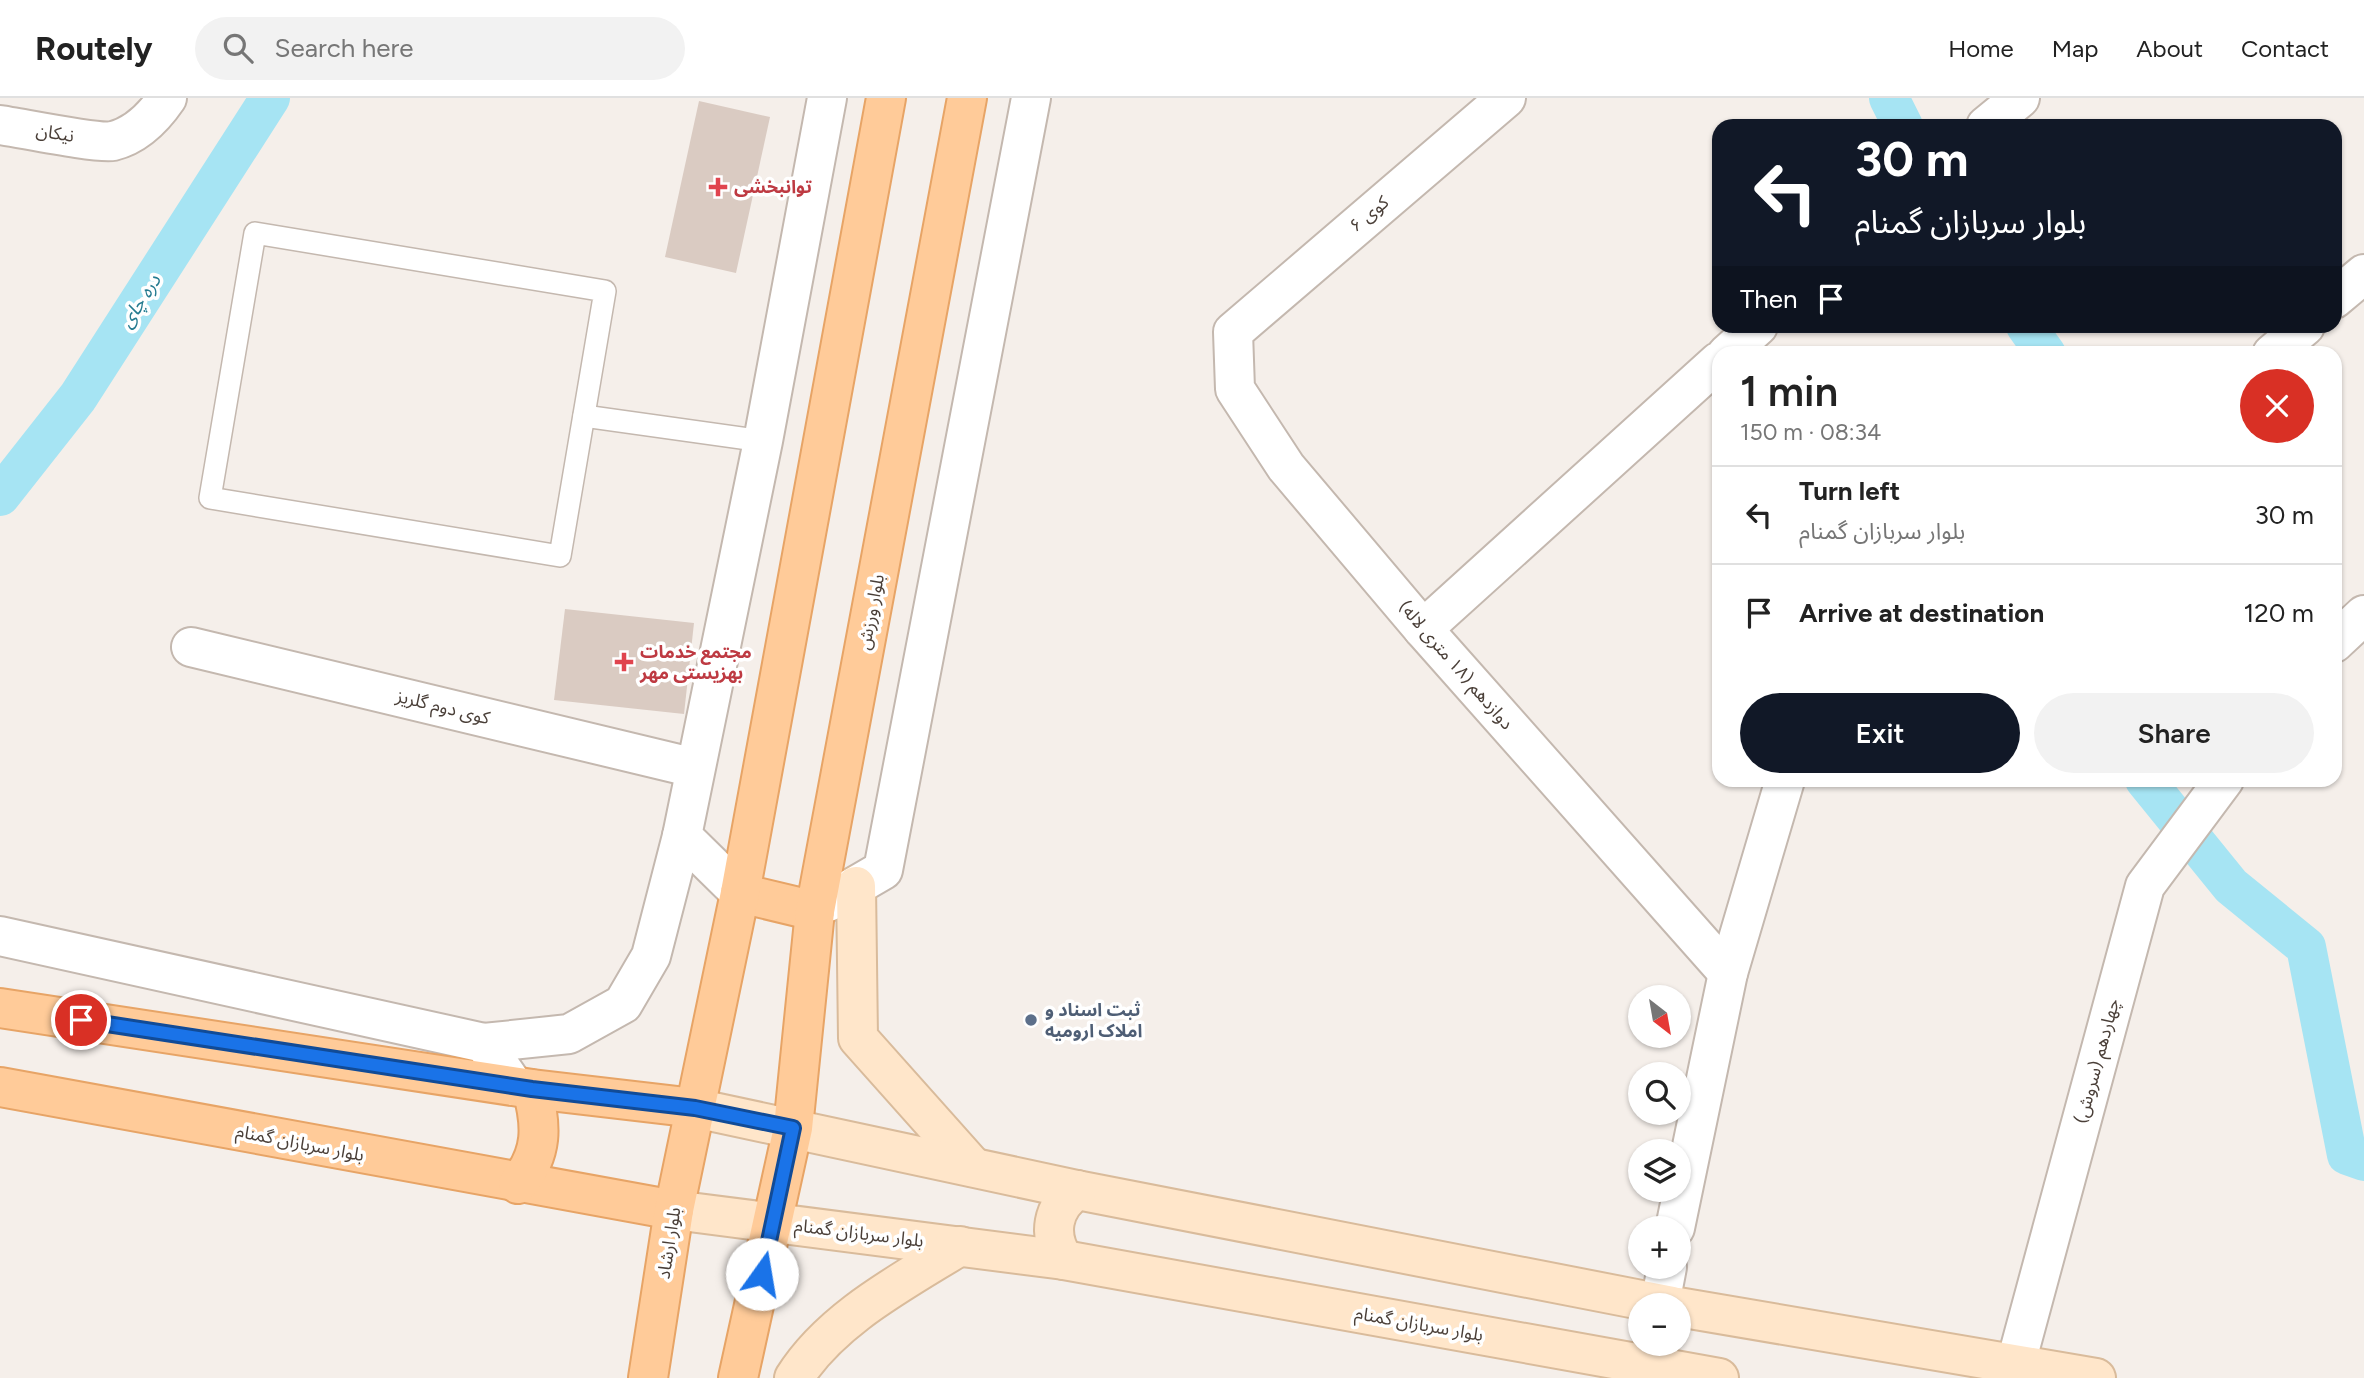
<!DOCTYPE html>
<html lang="en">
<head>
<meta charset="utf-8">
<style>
	:root { --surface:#fff; --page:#f2f2f2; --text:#222; --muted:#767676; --line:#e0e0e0; --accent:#111827 }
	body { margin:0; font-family:Figtree,"Noto Sans Arabic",sans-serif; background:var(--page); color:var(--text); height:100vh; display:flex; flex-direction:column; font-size:26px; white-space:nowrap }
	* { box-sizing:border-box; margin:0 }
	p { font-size:23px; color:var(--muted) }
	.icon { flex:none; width:38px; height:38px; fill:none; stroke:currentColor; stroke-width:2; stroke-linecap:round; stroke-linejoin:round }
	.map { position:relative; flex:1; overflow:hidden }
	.sheet { position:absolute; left:1712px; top:248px; width:630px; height:441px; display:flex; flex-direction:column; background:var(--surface); border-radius:21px; box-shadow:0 2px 5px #0004 }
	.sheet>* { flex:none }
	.guide { position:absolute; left:1712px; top:21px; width:630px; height:214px; border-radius:21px; box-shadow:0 2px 5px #0004; background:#111827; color:#fff; overflow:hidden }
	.needle { width:46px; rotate:149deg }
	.controls { position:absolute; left:1628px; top:887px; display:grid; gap:14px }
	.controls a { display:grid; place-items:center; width:63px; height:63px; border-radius:50%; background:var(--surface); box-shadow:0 2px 5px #0004; font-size:35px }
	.pin { position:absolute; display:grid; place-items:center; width:60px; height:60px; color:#fff; margin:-30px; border:4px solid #fff; border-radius:50%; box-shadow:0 2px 7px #0007 }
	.me { position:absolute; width:77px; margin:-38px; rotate:13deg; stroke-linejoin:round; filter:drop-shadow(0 0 5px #0008) }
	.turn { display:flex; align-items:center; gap:24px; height:147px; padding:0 28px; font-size:32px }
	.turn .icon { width:91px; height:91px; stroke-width:2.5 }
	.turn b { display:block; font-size:49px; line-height:60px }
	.then { display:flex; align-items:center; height:66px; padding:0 28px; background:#0003; gap:14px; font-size:26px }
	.round { display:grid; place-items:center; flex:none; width:74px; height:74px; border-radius:37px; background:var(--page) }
	.summary { display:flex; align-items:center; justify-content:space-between; height:119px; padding:0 28px }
	h1 { font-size:42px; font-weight:600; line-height:52px }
	.primary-button { display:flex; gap:14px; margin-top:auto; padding:14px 28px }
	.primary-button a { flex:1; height:80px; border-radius:42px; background:var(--accent); color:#fff; font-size:28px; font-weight:600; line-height:80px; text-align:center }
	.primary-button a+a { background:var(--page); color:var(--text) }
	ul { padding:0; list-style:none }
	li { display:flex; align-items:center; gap:21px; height:98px; padding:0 28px; border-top:2px solid var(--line) }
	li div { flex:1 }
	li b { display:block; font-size:26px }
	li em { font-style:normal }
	header { display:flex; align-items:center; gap:42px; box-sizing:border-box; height:98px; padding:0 35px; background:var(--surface); border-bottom:2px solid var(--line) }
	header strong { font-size:33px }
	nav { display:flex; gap:38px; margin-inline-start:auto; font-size:24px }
	.search { width:490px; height:63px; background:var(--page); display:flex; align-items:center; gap:18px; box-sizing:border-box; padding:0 24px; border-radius:38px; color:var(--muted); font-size:26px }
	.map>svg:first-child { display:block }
</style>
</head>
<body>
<header>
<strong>Routely</strong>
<div class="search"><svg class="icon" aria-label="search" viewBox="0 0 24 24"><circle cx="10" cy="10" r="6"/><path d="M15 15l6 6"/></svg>Search here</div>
<nav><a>Home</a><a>Map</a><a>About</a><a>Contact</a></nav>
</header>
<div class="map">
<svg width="2364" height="1280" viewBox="0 0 2364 1280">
	<rect width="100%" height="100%" fill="#f5efea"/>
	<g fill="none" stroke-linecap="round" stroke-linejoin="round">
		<g stroke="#a6e4f3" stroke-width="40">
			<polyline points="1889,0 1903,28"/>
			<polyline points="2026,228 2046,256"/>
			<polyline points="0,398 78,299 270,0"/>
			<polyline points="2145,682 2231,788 2306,849 2347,1057 2364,1063"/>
		</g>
	</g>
	<g fill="#dacbc2">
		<polygon points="699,3 770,19 736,175 665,159"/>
		<polygon points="565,511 694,525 684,616 554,602"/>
	</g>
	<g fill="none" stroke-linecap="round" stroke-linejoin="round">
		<g stroke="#c4b8af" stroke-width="24">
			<g id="lane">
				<polygon points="255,135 605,193 560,458 210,400"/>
				<polyline points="584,318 763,343"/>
			</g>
		</g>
		<g stroke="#c4b8af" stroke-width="42">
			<g id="street">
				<polyline points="1506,0 1233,234 1235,291 1286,369 1423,531 1728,875"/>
				<path d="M0,27C21,30 98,46 113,43C137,37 154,19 167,0"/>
				<polyline points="1986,28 2020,0"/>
				<polyline points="2334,201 2364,176"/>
				<polyline points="1727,256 1758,228"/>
				<polyline points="2272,256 2305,228"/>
				<polyline points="1423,531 1718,264"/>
				<polyline points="2334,545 2364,517"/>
				<polyline points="191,549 695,670"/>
				<polyline points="740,795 682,738 763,343 827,0"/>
				<polyline points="828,804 883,772 1031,0"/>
				<polyline points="0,838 484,945 514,988"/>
				<polyline points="484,945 569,936 623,906 651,858 682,738"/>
				<polyline points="1675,1130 1728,875 1785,682"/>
				<polyline points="1660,1206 1667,1169"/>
				<polyline points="2016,1265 2145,788 2224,682"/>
			</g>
		</g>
		<g stroke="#d9bb9b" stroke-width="42">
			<g id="secondary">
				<polyline points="856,788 858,940 973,1069"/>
				<polyline points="695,1010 1077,1092 1672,1208"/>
				<polyline points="674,1112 1064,1162 1719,1280"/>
				<path d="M1064,1162C1047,1137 1052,1109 1077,1092"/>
				<polyline points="1678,1209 2096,1280"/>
				<path d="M794,1280C831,1221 902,1184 960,1148"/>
			</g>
		</g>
		<g stroke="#e7a466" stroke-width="42">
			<g id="primary">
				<polyline points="740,795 815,813"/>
				<polyline points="0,910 532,991 695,1010"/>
				<polyline points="0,989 674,1112"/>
				<path d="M518,1086C543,1055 542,1028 532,991"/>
				<polyline points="648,1280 674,1112 740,795 886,0"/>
				<polyline points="738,1280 793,1030 815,813 967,0"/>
			</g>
		</g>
		<use href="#lane" stroke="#fff" stroke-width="21"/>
		<use href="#street" stroke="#fff" stroke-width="38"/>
		<use href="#secondary" stroke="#ffe6ca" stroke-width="38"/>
		<use href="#primary" stroke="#ffcb99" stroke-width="38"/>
	</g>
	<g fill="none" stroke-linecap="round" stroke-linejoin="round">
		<g stroke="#114b97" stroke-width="18">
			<polyline id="route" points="81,922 532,991 695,1010 793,1030 762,1176"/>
		</g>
		<use href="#route" stroke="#1a73e8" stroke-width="12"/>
	</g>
	<g fill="#e0444e" stroke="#fff" stroke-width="2.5">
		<path d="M714.5 78.5h7v7h7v7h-7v7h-7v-7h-7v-7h7z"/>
		<path d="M620.5 553.5h7v7h7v7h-7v7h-7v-7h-7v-7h7z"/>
	</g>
	<circle fill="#5c6f8a" stroke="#fff" stroke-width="2.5" cx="1031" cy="922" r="7"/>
	<g text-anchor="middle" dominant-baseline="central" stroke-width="7" stroke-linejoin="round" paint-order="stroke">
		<g font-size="18" fill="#4a3f38" stroke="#fff">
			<text transform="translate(55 35) rotate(9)">نیکان</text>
			<text transform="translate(1369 116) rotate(-40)">کوی ۶</text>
			<text transform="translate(871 514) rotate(-79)">بلوار ورزش</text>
			<text transform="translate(1456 567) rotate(49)">دوازدهم (۱۸ متری لاله)</text>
			<text transform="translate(443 609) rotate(14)">کوی دوم گلریز</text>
			<text transform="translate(2097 963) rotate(-75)">چهاردهم (سروش)</text>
			<text transform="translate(300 1045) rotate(11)">بلوار سربازان گمنام</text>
			<text transform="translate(859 1135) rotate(7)">بلوار سربازان گمنام</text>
			<text transform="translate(669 1145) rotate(-81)">بلوار ارشاد</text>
			<text transform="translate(1419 1226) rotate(10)">بلوار سربازان گمنام</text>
		</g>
		<g font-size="18" font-weight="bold" fill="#be3a42" stroke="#fff" text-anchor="start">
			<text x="734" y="89">توانبخشی</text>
			<text x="640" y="554">مجتمع خدمات<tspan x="640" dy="21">بهزیستی مهر</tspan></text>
		</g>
		<g font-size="18" font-weight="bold" fill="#4e5e75" stroke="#fff" text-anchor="start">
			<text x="1045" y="912">ثبت اسناد و<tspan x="1045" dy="21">املاک ارومیه</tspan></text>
		</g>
		<g font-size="19" font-style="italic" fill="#257b90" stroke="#fff">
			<text transform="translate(140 203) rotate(-57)">دره چای</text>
		</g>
	</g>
</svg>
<div class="controls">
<a><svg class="needle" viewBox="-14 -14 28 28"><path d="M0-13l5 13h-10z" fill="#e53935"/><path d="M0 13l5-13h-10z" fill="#767676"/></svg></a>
<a><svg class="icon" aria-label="search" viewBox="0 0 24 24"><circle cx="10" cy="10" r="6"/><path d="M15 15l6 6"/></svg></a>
<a><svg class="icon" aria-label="layers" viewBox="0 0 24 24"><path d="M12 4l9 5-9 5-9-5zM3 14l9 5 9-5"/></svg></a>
<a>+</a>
<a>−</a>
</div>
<div class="pin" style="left:81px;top:922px;background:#d93025"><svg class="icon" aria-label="arrive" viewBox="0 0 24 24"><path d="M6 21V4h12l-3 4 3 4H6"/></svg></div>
<svg class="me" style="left:762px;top:1176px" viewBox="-20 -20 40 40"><circle r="19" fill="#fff"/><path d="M0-13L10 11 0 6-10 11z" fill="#1a73e8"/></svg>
<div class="guide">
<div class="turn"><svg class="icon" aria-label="left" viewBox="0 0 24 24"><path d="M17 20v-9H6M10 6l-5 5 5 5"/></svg><div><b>30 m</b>بلوار سربازان گمنام</div></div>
<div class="then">Then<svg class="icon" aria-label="arrive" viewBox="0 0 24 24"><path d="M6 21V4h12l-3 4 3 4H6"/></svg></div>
</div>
<section class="sheet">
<div class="summary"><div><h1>1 min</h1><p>150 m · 08:34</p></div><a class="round" style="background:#d93025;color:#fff"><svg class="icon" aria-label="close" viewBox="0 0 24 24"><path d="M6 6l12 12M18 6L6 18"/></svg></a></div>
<ul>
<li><svg class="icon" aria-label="left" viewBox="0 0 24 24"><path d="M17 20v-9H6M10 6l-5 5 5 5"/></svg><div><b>Turn left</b><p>بلوار سربازان گمنام</p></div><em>30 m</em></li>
<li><svg class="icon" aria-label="arrive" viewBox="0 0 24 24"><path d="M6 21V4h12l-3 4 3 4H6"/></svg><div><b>Arrive at destination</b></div><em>120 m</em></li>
</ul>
<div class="primary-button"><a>Exit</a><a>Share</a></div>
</section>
</div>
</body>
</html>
